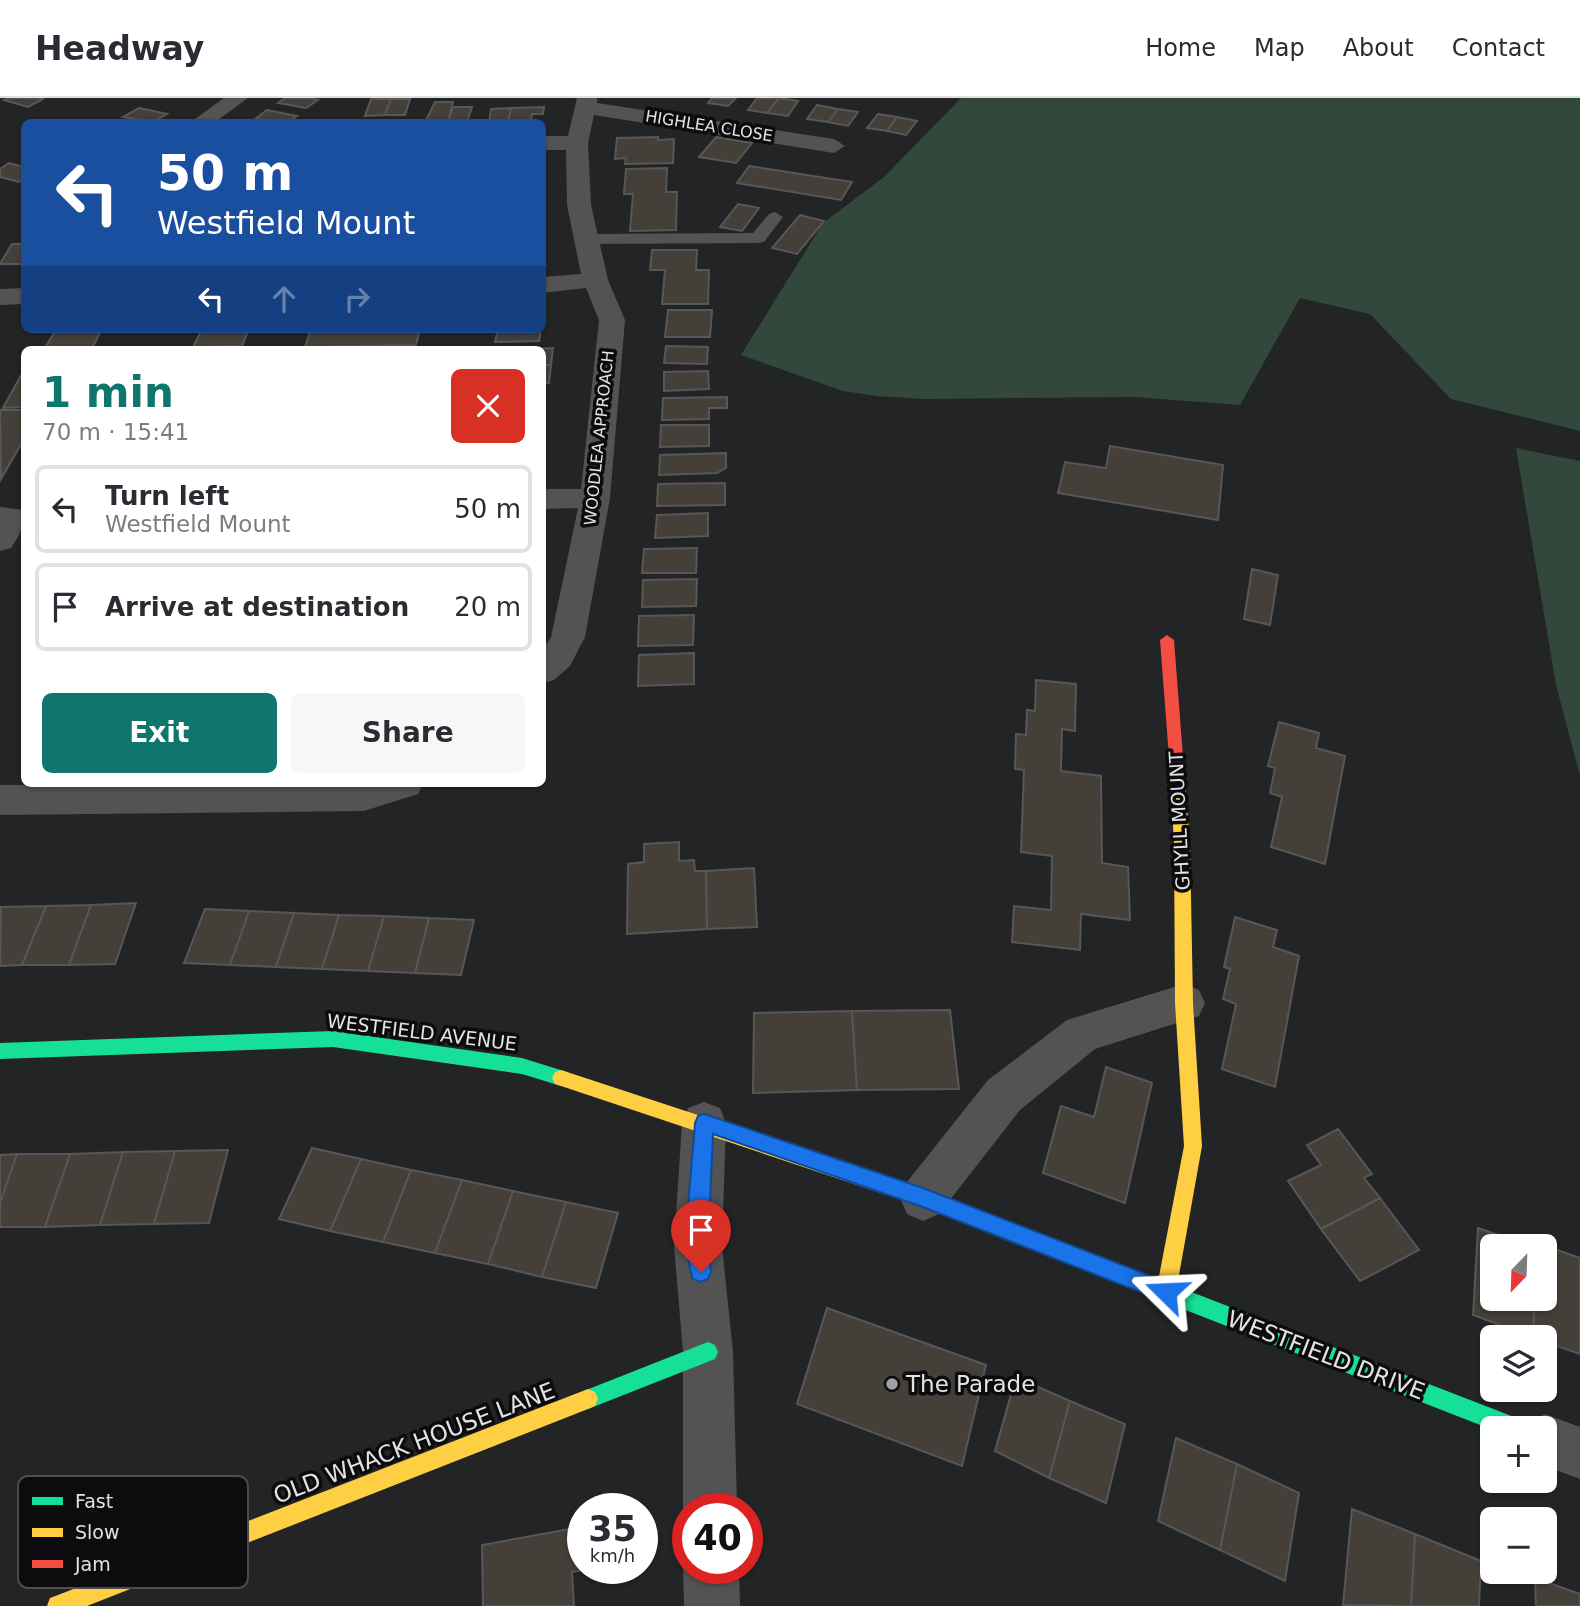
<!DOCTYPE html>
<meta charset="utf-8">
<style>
body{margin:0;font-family:"DejaVu Sans",sans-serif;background:#f7f7f7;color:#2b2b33;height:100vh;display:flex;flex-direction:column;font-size:26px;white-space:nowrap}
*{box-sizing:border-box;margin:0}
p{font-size:23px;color:#7c7c81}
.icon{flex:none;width:38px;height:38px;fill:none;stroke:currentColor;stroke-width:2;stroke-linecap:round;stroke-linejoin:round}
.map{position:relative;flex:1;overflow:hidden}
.side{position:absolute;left:21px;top:248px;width:525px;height:441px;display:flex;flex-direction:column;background:#fff;border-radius:10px;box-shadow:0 2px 5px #0004}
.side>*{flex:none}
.banner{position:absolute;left:21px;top:21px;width:525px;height:214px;border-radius:10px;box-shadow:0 2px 5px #0004;background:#1a4fa0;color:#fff;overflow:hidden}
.needle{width:46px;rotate:203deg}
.fabs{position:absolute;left:1480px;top:1136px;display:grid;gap:14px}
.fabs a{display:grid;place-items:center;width:77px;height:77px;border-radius:10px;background:#fff;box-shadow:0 2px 5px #0004;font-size:35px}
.speed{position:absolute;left:567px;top:1395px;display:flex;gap:14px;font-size:35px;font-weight:700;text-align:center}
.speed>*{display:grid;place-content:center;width:91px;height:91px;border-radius:50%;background:#fff;box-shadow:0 2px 5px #0004;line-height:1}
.speed small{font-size:18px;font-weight:400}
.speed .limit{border:10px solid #d22;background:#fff;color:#111}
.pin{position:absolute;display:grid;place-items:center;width:60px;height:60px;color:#fff;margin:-72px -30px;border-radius:50% 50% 50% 0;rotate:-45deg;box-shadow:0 0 7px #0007}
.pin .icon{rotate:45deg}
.me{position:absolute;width:77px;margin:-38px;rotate:291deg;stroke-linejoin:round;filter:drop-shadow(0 0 5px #0008)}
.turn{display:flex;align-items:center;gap:24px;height:147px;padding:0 21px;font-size:32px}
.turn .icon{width:91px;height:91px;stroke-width:2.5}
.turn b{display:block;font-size:49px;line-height:60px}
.lanes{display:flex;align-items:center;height:66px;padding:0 21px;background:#0003;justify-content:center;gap:35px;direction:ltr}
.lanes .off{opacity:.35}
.round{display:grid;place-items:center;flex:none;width:74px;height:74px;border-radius:10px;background:#f7f7f7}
.summary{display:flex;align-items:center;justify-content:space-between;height:119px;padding:0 21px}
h1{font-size:42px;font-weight:700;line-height:52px;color:#0f766e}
.button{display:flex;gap:14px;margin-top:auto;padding:14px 21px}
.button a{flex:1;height:80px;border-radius:10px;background:#0f766e;color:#fff;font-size:28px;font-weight:700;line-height:80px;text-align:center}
.button a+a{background:#f7f7f7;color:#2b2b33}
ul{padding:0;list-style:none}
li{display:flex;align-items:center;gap:21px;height:88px;margin:0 14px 10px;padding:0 7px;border:4px solid #e1e1e2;border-radius:10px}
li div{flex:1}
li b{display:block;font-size:26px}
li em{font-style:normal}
header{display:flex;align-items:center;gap:42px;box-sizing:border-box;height:98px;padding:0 35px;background:#fff;border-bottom:2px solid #e1e1e2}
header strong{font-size:33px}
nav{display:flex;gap:38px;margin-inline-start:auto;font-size:24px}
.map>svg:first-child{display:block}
.green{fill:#33483c}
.building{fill:#453f3a;stroke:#575758;stroke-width:2}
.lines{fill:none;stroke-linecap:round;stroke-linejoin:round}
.lane{fill:#535354;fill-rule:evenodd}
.street{fill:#535354;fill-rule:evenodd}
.fast{fill:#16e098;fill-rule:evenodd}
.slow{fill:#ffcf43;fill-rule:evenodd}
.jam{fill:#f24e42;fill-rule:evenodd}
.route{fill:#1a73e8;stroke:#114b97;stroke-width:2}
.poi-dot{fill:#a0a0a3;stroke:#0c0c0e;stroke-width:2.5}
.labels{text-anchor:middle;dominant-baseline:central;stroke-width:7;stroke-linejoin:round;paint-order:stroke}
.far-street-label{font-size:16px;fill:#e3e3e6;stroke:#0c0c0e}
.street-label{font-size:19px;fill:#e3e3e6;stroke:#0c0c0e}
.near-street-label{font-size:23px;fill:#e3e3e6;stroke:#0c0c0e}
.near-poi-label{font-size:23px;fill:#e3e3e6;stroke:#0c0c0e;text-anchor:start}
.key{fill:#0c0c0e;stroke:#4c4c4f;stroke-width:2}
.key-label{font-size:19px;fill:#e3e3e6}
</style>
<header>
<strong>Headway</strong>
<nav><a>Home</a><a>Map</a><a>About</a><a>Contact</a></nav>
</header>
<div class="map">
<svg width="1580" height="1508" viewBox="0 0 1580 1508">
<rect width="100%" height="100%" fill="#232426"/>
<path class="green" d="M961 0H1580V333L1451 301 1370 216 1300 200 1240 307 1134 299 923 301 877 298 843 293 741 257 823 125 884 79Z
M1516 350 1580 363V678L1556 587Z"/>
<path class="building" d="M8 0H41L43 1 28 9 4 2Z
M285 0H310L318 2 306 10 278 5Z
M712 0H736L728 8 708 5Z
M757 0H779L767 15 748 12Z
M779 0 798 3 788 18 767 15Z
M371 1H391L385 17 365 18Z
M391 1H410L405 17H385Z
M435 4H453L448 24H425Z
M817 7 838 11 828 24 807 21Z
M453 9H472L467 24H448Z
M544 9 543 16H532L531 24H508L511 10Z
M139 10 167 16 153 24 123 19Z
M511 10 508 24H489L491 11Z
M838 11 858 14 848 28 828 24Z
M267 12 297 18 288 24 255 21Z
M878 16 897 19 887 33 867 30Z
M897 19 917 23 906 37 887 33Z
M658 39V42L674 41 673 65 625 66 626 60 615 61 617 40Z
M716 39 752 45 736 65 699 59Z
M9 65 24 69V80L19 84 0 79V71Z
M749 68 852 84 841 102 737 85Z
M667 70 666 94H677L676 132 630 133 633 96H624L626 71Z
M738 106 759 110 742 133 720 129Z
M800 117 824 123 797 156 772 150Z
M12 146H24V162L21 166H0Z
M652 152H697L696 172H709L708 206H662L665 172H650Z
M668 212H712L710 239H665Z
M56 231H102L91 252H44Z
M202 231H249L242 248 193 249Z
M311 231H420L416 247 305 249Z
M498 231H541L539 243 495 244Z
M666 248 708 249 707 266 664 265Z
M553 250 551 267H542V252H502Z
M542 267H551L549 285H542Z
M24 272V309L3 310Z
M708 273 709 291 664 293V274Z
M727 299V310H709V321L662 322 663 300Z
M0 312H24V341L1 381Z
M661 327H709V348L660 349Z
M1110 348 1223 367 1218 422 1058 395 1065 364 1106 370Z
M726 355V370L717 375 659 377 660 357Z
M725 385V407L657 408 658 386Z
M708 415V438L655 440 657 417Z
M697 450 696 475H642L644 451Z
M1252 471 1278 477 1270 527 1244 521Z
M697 481 696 508 642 509 643 482Z
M694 517 693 547 638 548 639 518Z
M694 555V586L638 588 639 557Z
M1036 582 1076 586 1075 633 1062 631 1061 673 1101 678 1102 765 1128 769 1130 822 1081 816 1080 852 1012 844 1014 808 1051 812 1052 758 1021 754 1024 672 1015 671 1016 636 1026 637 1027 612 1035 613Z
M1279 624 1319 635 1316 650 1345 658 1325 766 1271 749 1282 699 1270 695 1275 670 1268 668Z
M679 744V763L694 762 695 773H706L707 831 627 836 628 766 644 764V746Z
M754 770 757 829 707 831 706 773Z
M136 805 115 866 69 867 91 807Z
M91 807 69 867H22L46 808Z
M46 808 22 867 0 868 1 809Z
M205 811 249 813 230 867 184 865Z
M249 813 294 815 276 869 230 867Z
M294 815 339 817 322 871 276 869Z
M339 817 384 818 368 873 322 871Z
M384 818 429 820 415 875 368 873Z
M1235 819 1277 832 1273 849 1299 858 1275 989 1222 971 1236 906 1223 901 1230 871 1224 869Z
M429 820 474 822 461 877 415 875Z
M950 912 959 991 857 992 852 913Z
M852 913 857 992 753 995 754 915Z
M1106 969 1152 985 1125 1105 1043 1075 1061 1008 1094 1019Z
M1338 1031 1372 1076 1364 1080 1380 1100 1321 1131 1288 1083 1321 1067 1307 1047Z
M312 1050 361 1061 330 1133 279 1121Z
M228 1052 209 1125 154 1126 175 1053Z
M175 1053 154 1126 100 1127 123 1054Z
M123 1054 100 1127 45 1129 70 1056Z
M17 1056 0 1105V1057Z
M17 1056H70L45 1129H0V1105Z
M361 1061 411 1072 383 1144 330 1133Z
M411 1072 462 1082 435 1155 383 1144Z
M462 1082 513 1093 488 1166 435 1155Z
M513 1093 566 1104 542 1179 488 1166Z
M1380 1100 1419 1152 1360 1183 1321 1131Z
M566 1104 618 1115 596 1190 542 1179Z
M1478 1130 1524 1146 1493 1148V1200H1535L1533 1239 1473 1217Z
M1549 1149 1580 1160V1256L1545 1244V1239H1533L1535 1200H1545Z
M827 1210 986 1267 962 1368 797 1306Z
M1016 1279 1070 1303 1049 1380 995 1353Z
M1070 1303 1125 1326 1106 1405 1049 1380Z
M1176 1340 1237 1366 1220 1452 1158 1423Z
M1237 1366 1299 1395 1285 1483 1220 1452Z
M1352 1411 1415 1436 1411 1508 1343 1507Z
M581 1429 584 1472 572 1474 574 1508H483L482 1447Z
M1415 1436 1481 1463 1479 1508H1411Z
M1535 1480 1580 1496V1508H1536Z"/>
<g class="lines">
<path class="lane" d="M775 114 783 119 764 144 758 145 586 146 578 141 586 136 753 135 769 116Z"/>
<path class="street" d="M224 0H248L215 24H191Z
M577 0H597V5L834 41 845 48 834 55 594 17 588 45 591 107 608 182 625 222 610 400 585 539 570 568 554 582 542 585V553L551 539 578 410 542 411V391H581L599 222 586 190 542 195V179L581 176 567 107 566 52H542V38H568Z
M24 190V206L0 207V191Z
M0 409 24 412C24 428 20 437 11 450L0 453Z
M423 686 418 696 364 713 0 717V687Z
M1184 886 1199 892 1205 905 1199 918 1095 951 1020 1012 939 1116 923 1123 907 1116 900 1100 907 1084 988 982 1067 922Z
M704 1004 720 1010 726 1025 722 1148 733 1254 737 1410H688V1421L683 1410V1254L674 1148 682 1025 688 1010Z
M1545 1316 1580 1329V1381L1545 1368V1330H1524L1527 1324Z
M688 1460V1470H739L740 1508H684L683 1470Z"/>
<path class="fast" d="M333 933 522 960 567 974 570 980 567 986 561 988 522 976 333 949 0 961V945Z
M1042 1136 1514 1319 1522 1322 1525 1330H1493V1332L1042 1156 1035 1153 1032 1146 1035 1139Z
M708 1244 715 1247 718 1254 715 1261 588 1311 581 1308 578 1301 581 1294Z"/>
<path class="slow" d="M1176 653 1183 659 1190 745 1193 905 1202 1048 1176 1194 1173 1201 1166 1204 1159 1201 1156 1194 1184 1048 1175 905 1174 745 1169 659Z
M561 972 923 1091 1049 1139 1052 1146 1049 1153 1042 1156 923 1109 561 988 555 986 552 980 555 974Z
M588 1291 595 1294 598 1301 595 1308 588 1311 87 1508H47L50 1500 58 1497Z"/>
<path class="jam" d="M1167 537 1174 542 1183 659 1176 665 1169 659 1160 542Z"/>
</g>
<path class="route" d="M704 1016 923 1090 1166 1184 1173 1187 1176 1194 1173 1202 1166 1204 923 1109 713 1036 708 1148 711 1174 708 1181 701 1184 693 1181C680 1148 693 1063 695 1025L698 1018Z"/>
<circle class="poi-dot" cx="892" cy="1286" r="7"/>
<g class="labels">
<g class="far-street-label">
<text transform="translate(709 28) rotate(9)">HIGHLEA CLOSE</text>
<text transform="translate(599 340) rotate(-84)">WOODLEA APPROACH</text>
</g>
<g class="street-label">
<text transform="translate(1179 723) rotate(-93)">GHYLL MOUNT</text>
<text transform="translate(422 934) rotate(7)">WESTFIELD AVENUE</text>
</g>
<g class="near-street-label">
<text transform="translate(1326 1257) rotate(21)">WESTFIELD DRIVE</text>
<text transform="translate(414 1345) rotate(-21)">OLD WHACK HOUSE LANE</text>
</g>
<g class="near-poi-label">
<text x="906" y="1286">The Parade</text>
</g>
</g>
<rect x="18" y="1378" width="230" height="112" rx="10" class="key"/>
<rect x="32" y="1399" width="31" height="8" fill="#16e098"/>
<rect x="32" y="1430" width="31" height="9" fill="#ffcf43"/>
<rect x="32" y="1462" width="31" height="8" fill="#f24e42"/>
<g class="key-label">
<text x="75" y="1410">Fast</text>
<text x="75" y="1441">Slow</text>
<text x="75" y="1473">Jam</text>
</g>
</svg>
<div class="fabs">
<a><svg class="needle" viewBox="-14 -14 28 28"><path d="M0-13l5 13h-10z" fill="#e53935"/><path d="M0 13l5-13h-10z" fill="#7c7c81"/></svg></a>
<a><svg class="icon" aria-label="layers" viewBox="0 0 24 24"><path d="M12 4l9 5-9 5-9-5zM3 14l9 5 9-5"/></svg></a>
<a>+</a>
<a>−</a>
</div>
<div class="speed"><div>35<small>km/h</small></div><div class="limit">40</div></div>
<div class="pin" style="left:701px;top:1174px;background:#d93025"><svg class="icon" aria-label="arrive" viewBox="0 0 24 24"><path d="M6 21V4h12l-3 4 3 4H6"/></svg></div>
<svg class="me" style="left:1166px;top:1194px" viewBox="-20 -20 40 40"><path d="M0-17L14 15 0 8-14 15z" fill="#1a73e8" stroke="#fff" stroke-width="4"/></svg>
<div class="banner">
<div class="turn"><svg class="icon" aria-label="left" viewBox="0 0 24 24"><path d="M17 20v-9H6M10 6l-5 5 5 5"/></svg><div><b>50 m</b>Westfield Mount</div></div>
<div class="lanes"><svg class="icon" aria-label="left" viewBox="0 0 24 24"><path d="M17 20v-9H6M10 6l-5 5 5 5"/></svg><svg class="icon off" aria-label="ahead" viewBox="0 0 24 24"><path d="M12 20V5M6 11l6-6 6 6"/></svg><svg class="icon off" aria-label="right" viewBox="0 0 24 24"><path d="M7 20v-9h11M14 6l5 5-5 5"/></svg></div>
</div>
<section class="side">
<div class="summary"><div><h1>1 min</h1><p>70 m · 15:41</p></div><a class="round" style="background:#d93025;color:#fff"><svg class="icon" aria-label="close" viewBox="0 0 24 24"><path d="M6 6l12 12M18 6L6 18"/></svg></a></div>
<ul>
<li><svg class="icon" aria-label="left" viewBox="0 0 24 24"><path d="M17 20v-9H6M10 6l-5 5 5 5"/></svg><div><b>Turn left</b><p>Westfield Mount</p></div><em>50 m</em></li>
<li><svg class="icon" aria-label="arrive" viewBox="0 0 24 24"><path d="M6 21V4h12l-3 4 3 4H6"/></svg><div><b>Arrive at destination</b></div><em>20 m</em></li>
</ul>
<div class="button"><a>Exit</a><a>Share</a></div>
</section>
</div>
